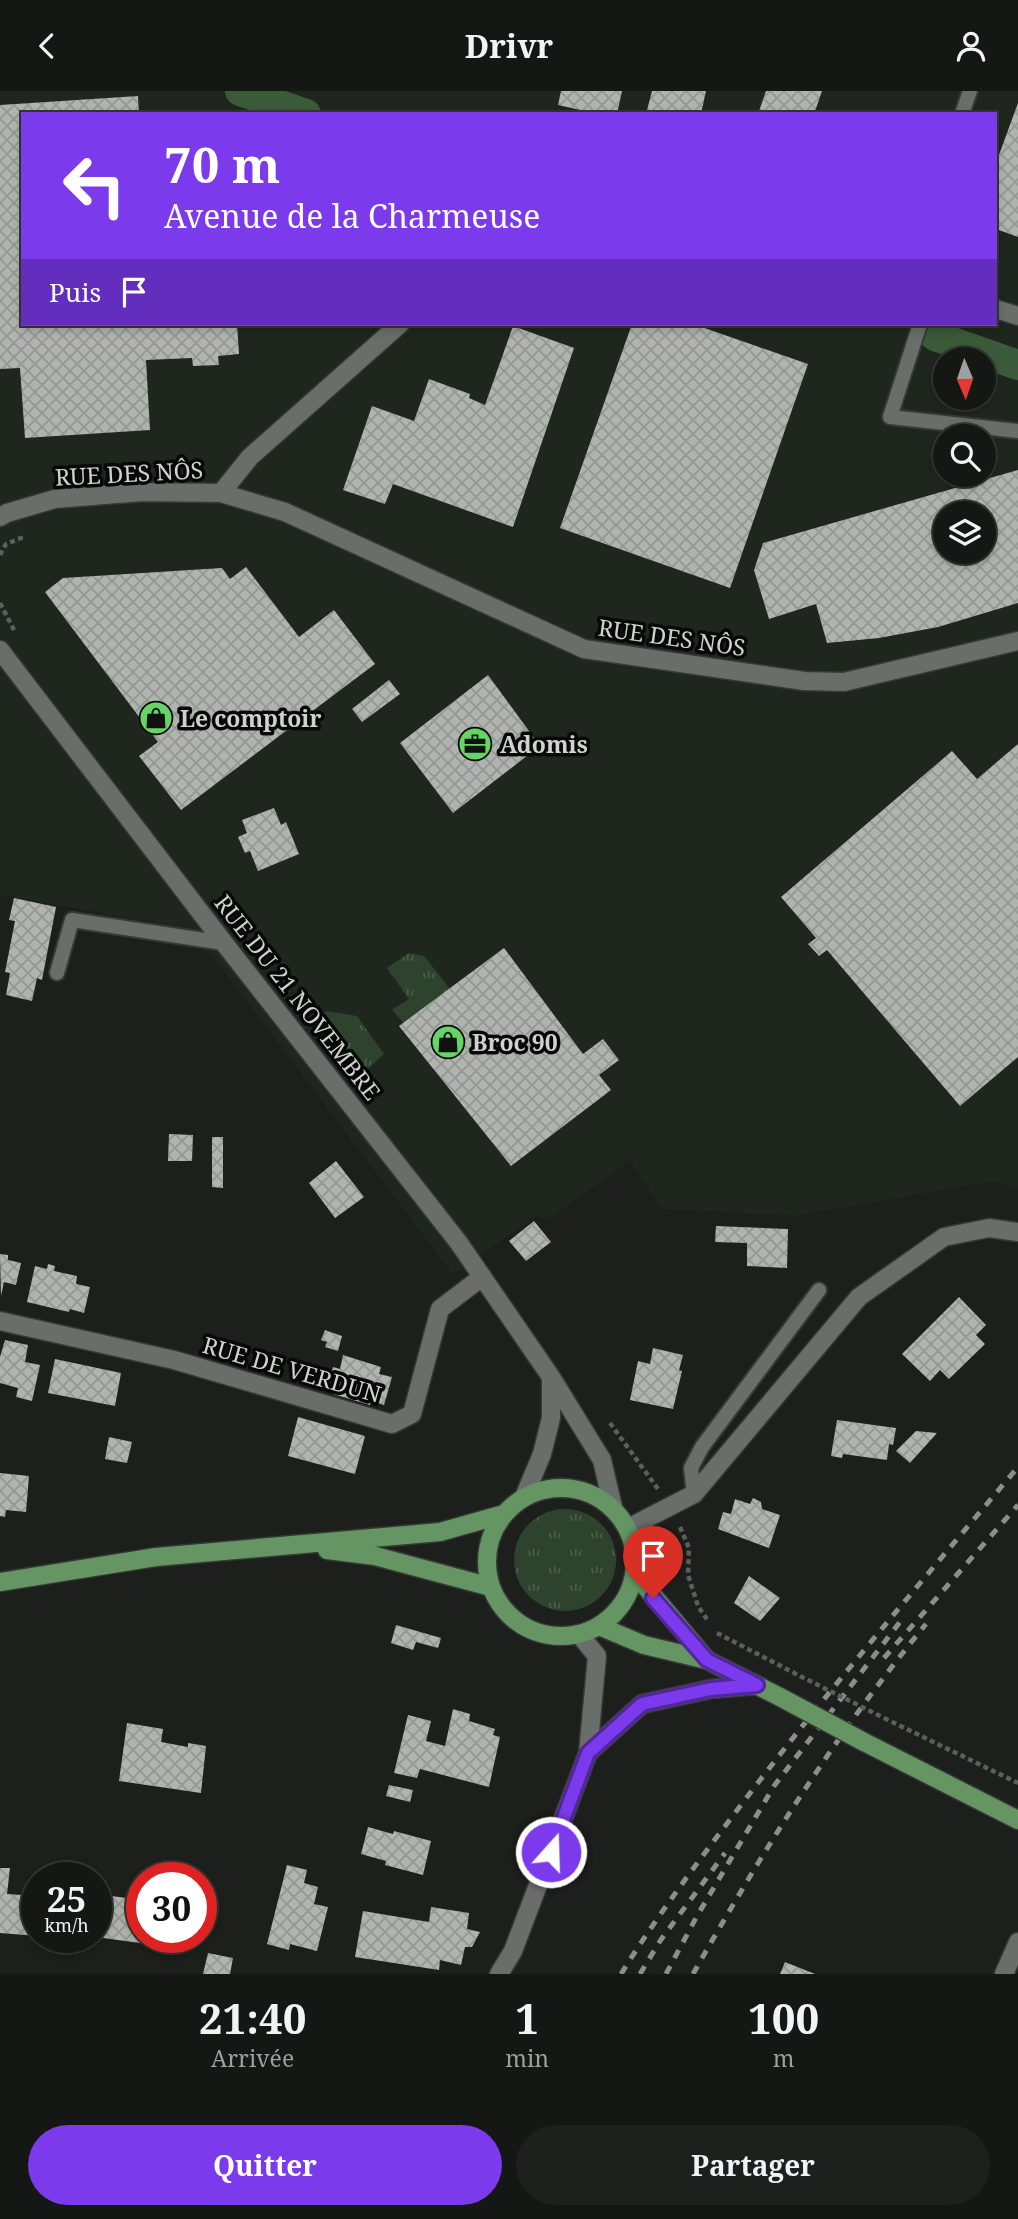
<!DOCTYPE html>
<html lang="fr">
<meta charset="utf-8">
<style>
body{margin:0;font-family:"Noto Serif",serif;background:#1e201e;color:#f1f3f6;height:100vh;display:flex;flex-direction:column;font-size:26px;white-space:nowrap}
*{box-sizing:border-box;margin:0}
p{font-size:23px;color:#9d9fa0}
.icon{flex:none;width:38px;height:38px;fill:none;stroke:currentColor;stroke-width:2;stroke-linecap:round;stroke-linejoin:round}
.map{position:relative;height:1883px;overflow:hidden}
.drawer{display:flex;flex-direction:column;background:#151715;flex:1}
.drawer>*{flex:none}
.top-card{position:absolute;left:21px;top:21px;width:976px;height:214px;border-radius:0px;box-shadow:0 4px 10px #0003,0 0 0 2px #343634;background:#7c3aed;color:#fff;overflow:hidden}
.needle{width:46px;rotate:178deg}
.controls{position:absolute;left:933px;top:256px;display:grid;gap:14px}
.controls a{display:grid;place-items:center;width:63px;height:63px;border-radius:50%;background:#151715;box-shadow:0 4px 10px #0003,0 0 0 2px #343634;font-size:35px}
.speed{position:absolute;left:21px;top:1771px;display:flex;gap:14px;font-size:35px;font-weight:700;text-align:center}
.speed>*{display:grid;place-content:center;width:91px;height:91px;border-radius:50%;background:#151715;box-shadow:0 4px 10px #0003,0 0 0 2px #343634;line-height:1}
.speed small{font-size:18px;font-weight:400}
.speed .limit{border:10px solid #d22;background:#fff;color:#111}
.pin{position:absolute;display:grid;place-items:center;width:60px;height:60px;color:#fff;margin:-72px -30px;border-radius:50% 50% 50% 0;rotate:-45deg;box-shadow:0 0 7px #0007}
.pin .icon{rotate:45deg}
.me{position:absolute;width:77px;margin:-38px;rotate:20deg;stroke-linejoin:round;filter:drop-shadow(0 0 5px #0008)}
.turn{display:flex;align-items:center;gap:24px;height:147px;padding:0 28px;font-size:32px}
.turn .icon{width:91px;height:91px;stroke-width:2.5}
.turn b{display:block;font-size:49px;line-height:60px}
.then{display:flex;align-items:center;height:66px;padding:0 28px;background:#0003;gap:14px;font-size:26px}
.eta{display:flex;justify-content:space-evenly;align-items:center;height:119px;text-align:center}
.eta b{font-size:42px;font-weight:700;line-height:49px}
.action{display:flex;gap:14px;margin-top:auto;padding:14px 28px}
.action a{flex:1;height:80px;border-radius:42px;background:#7c3aed;color:#fff;font-size:28px;font-weight:700;line-height:80px;text-align:center}
.action a+a{background:#1e201e;color:#f1f3f6}
header{display:flex;justify-content:space-between;align-items:center;height:91px;padding:0 28px;background:#151715;font-size:32px;font-weight:700}
.map>svg:first-child{display:block}
.built{fill:#1e261e;fill-rule:evenodd}
.grass{fill:url(#grass-tufts)}
.lines{fill:none;stroke-linecap:round;stroke-linejoin:round}
.canal{stroke:#3a5a39;stroke-width:30}
.building{fill:url(#building-cross-hatch);fill-rule:evenodd}
.lane-casing{stroke:#363936;stroke-width:18}
.street-casing{stroke:#363936;stroke-width:21}
.secondary-casing{stroke:#363936;stroke-width:21}
.primary-casing{stroke:#363936;stroke-width:21}
.path{stroke:#5c5f5c;stroke-width:4.5;stroke-dasharray:5 3.5;stroke-linecap:butt}
.lane{stroke:#6a6e6a;stroke-width:14}
.street{stroke:#6a6e6a;stroke-width:18}
.secondary{stroke:#6a6e6a;stroke-width:18}
.primary{stroke:#649563;stroke-width:18}
.rail{stroke:#8c8e8b;stroke-width:5;stroke-dasharray:9 9;stroke-linecap:butt}
.primary-bridge-casing{stroke:#363936;stroke-width:21;stroke-linecap:butt}
.path-bridge{stroke:#5c5f5c;stroke-width:4.5;stroke-dasharray:5 3.5;stroke-linecap:butt}
.primary-bridge{stroke:#649563;stroke-width:18}
.route-casing{stroke:#51269a;stroke-width:18}
.route{stroke:#7c3aed;stroke-width:12}
.labels{text-anchor:middle;dominant-baseline:central;stroke-width:7;stroke-linejoin:round;paint-order:stroke}
.street-label{font-size:23px;fill:#d0d2cf;stroke:#070907}
.poi-label{font-size:23px;font-weight:bold;fill:#d0d2cf;stroke:#070907;text-anchor:start}
</style>
<header><svg class="icon" aria-label="back" viewBox="0 0 24 24"><path d="M15 5l-7 7 7 7"/></svg>Drivr<svg class="icon" aria-label="person" viewBox="0 0 24 24"><circle cx="12" cy="8" r="4"/><path d="M4 21q1-7 8-7t8 7"/></svg></header>
<div class="map">
<svg width="1018" height="1883" viewBox="0 0 1018 1883">
<defs>
<pattern id="grass-tufts" width="24" height="20" patternUnits="userSpaceOnUse" patternTransform="scale(1.75)"><rect width="24" height="20" fill="#2e432d"/><path d="M3 7l-1-3M5 7V3M7 7l1-3M15 17l-1-3M17 17v-4M19 17l1-3" fill="none" stroke="#4b5d4a"/></pattern>
<pattern id="building-cross-hatch" width="8" height="8" patternUnits="userSpaceOnUse" patternTransform="scale(1.75)"><rect width="8" height="8" fill="#b0b4af"/><path d="M0 0l8 8M0 8l8-8" fill="none" stroke="#949793"/></pattern>
</defs>
<rect width="100%" height="100%" fill="#1c1f1c"/>
<path class="built" d="M0 0H1018V1098L994 1090 796 1125 662 1118 630 1070 547 1129 536 1125 453 1184 192 838 0 804ZM23 23H996V233H23ZM945 268H984V306H945ZM945 345H984V383H945ZM945 422H984V460H945Z"/>
<path class="grass" d="M409 862 424 865 450 898 404 932 392 919 409 908 387 877Z
M326 920 357 925 384 963 363 982 318 930Z
M514 1469a51 51 0 1 1 102 0a51 51 0 1 1-102 0Z"/>
<g class="lines">
<path class="canal" d="M240 0 306 23
M935 245 1018 274"/>
</g>
<path class="building" d="M561 0H622L617 23H598L558 14Z
M652 0H706L701 23H646Z
M766 0H822L814 23H758Z
M138 5 139 23H23V233H237L239 263 218 265 219 274 193 275 192 267 146 269 150 339 25 347 20 277 0 278V14Z
M1018 12V146L996 138V72Z
M632 233H693L808 273 730 497 560 437Z
M513 235 574 257 513 436 393 393 385 413 343 399 372 315 414 330 429 288 470 303 469 307 485 314Z
M1018 379V512L938 536 879 547 827 552 816 513 769 528 754 479 763 452ZM945 422H984V460H945Z
M246 476 299 546 334 519 375 573 181 719 139 665 158 651 45 501 63 487 222 477 230 488Z
M488 584 540 655 453 722 400 652Z
M389 589 400 603 362 631 352 618Z
M1018 653V966L960 1015 827 859 819 865 808 853 816 847 781 806 952 660 977 688Z
M274 717 281 734 286 731 299 763 258 780 250 760 245 762 238 746 247 742 242 729Z
M14 807 56 816 42 889 37 887 32 910 6 904 10 882 5 881 15 830 9 829Z
M504 857 583 963 603 948 619 969 599 984 611 999 511 1075 399 935Z
M169 1043 193 1044 192 1070H168Z
M212 1046H223V1097L212 1096Z
M336 1070 364 1106 335 1127 309 1092Z
M534 1130 551 1151 526 1170 509 1150Z
M716 1135 788 1138 787 1177 747 1175V1152L715 1151Z
M0 1163 8 1164V1169L21 1172 16 1194 4 1191 1 1205Z
M48 1173 55 1175 54 1180 77 1185 76 1193 90 1196 84 1222 70 1218 69 1221 27 1211 35 1175 47 1178Z
M959 1206 986 1234 976 1244 985 1253 949 1288 940 1279 930 1290 902 1263Z
M325 1239 342 1245 338 1260 325 1256 327 1251 321 1249Z
M5 1249 28 1254 25 1271 40 1274 32 1310 16 1306 18 1297 0 1292V1266Z
M653 1257 683 1264 679 1279 682 1280 673 1318 630 1309 638 1270 650 1273Z
M343 1264 381 1276 379 1283 392 1286 384 1314 371 1310 370 1314 333 1303 335 1295 328 1294 333 1276 340 1278Z
M55 1268 121 1282 115 1315 48 1302Z
M298 1326 365 1345 355 1383 288 1365Z
M837 1329 896 1337 893 1354 889 1353 887 1369 843 1363 842 1367 831 1365Z
M916 1340 937 1342 910 1372 896 1360Z
M109 1346 132 1351 127 1372 105 1368Z
M0 1382 29 1385 26 1421 6 1419 5 1426 0 1425Z
M753 1407 761 1411 762 1418 780 1424 769 1457 718 1438 723 1421 731 1423 735 1408 750 1413Z
M749 1485 780 1507 760 1530 734 1512Z
M396 1534 441 1547 438 1557 416 1551 413 1559 391 1552Z
M453 1618 470 1623 469 1630 495 1638 493 1644 500 1646 489 1696 420 1678 417 1687 394 1682 408 1624 431 1630 426 1650 445 1655Z
M127 1632 163 1638 161 1651 188 1656V1652L206 1655 201 1702 119 1690Z
M389 1694 413 1699 410 1711 386 1705Z
M368 1736 393 1743 394 1740 431 1750 423 1784 385 1774 386 1770 361 1763Z
M287 1774 307 1779 304 1792 318 1796 314 1813 328 1816 317 1860 290 1853 289 1859 267 1853Z
M0 1777H10L7 1803 37 1805V1845L0 1842Z
M96 1803 142 1809V1846H177L176 1857 96 1846Z
M431 1816 469 1822 467 1838 480 1841 472 1856H465L461 1874 440 1869 439 1879 355 1866 363 1820 429 1831Z
M208 1862 233 1867 230 1883H203Z
M785 1871 815 1883H780Z"/>
<g class="lines">
<defs>
<path id="lane" d="M962 23 970 0
M920 233 890 326 1018 340
M57 882 72 829 224 852
M694 1403 691 1377 702 1356 819 1199"/>
<path id="street" d="M996 218 1018 225
M221 402 250 366 400 233
M0 426 7 422 55 408 142 401 221 402 285 421 584 558 804 590 844 591 1018 550
M0 1230 174 1269 392 1333 412 1323 440 1218 482 1186
M628 1437 694 1403 859 1206 944 1146 989 1137 1018 1141
M588 1662 642 1613 711 1598 757 1594
M499 1883 513 1860 588 1662 597 1565 579 1543
M1004 1883 1018 1851"/>
<path id="secondary" d="M0 559 224 852 459 1152 551 1286 602 1369 613 1416
M524 1406 542 1363 551 1327V1286"/>
<path id="primary" d="M487 1471a74 74 0 1 1 148 0a74 74 0 1 1-148 0Z
M327 1459 375 1465 491 1496
M635 1483 707 1569
M0 1491 156 1466 440 1441 504 1423
M599 1535 644 1554 707 1569 780 1606
M864 1651 1018 1729"/>
</defs>
<use href="#lane" class="lane-casing"/>
<use href="#street" class="street-casing"/>
<use href="#secondary" class="secondary-casing"/>
<use href="#primary" class="primary-casing"/>
<path class="path" d="M0 464 6 453 21 447 18 443
M0 512 14 539
M610 1332 658 1398
M680 1436 689 1457 688 1484 698 1515 708 1530
M717 1542 800 1585
M884 1627 1018 1692"/>
<use href="#lane" class="lane"/>
<use href="#street" class="street"/>
<use href="#secondary" class="secondary"/>
<use href="#primary" class="primary"/>
<path class="rail" d="M884 1567 1018 1414
M621 1883C657 1825 697 1772 738 1718 827 1600 923 1489 1018 1376
M640 1883 660 1850 725 1762
M666 1883 697 1825 774 1695 903 1527
M693 1883C762 1761 837 1641 926 1533"/>
<defs>
<path id="primary-bridge" d="M780 1606 864 1651"/>
</defs>
<use href="#primary-bridge" class="primary-bridge-casing"/>
<path class="path-bridge" d="M800 1585 884 1627"/>
<use href="#primary-bridge" class="primary-bridge"/>
</g>
<g class="lines">
<defs>
<path id="route" d="M551 1761 588 1662 642 1613 711 1598 757 1594 707 1569 653 1507"/>
</defs>
<use href="#route" class="route-casing"/>
<use href="#route" class="route"/>
</g>
<defs>
<symbol id="shop-disc" viewBox="-11 -11 22 22"><circle r="9.5" fill="#66d466" stroke="#070907"/><path d="M-5-2.5h2.3a2.7 3.5 0 0 1 5.4 0H5L5.5 6h-11ZM-1.5-2.5h3a1.5 2.3 0 0 0-3 0Z" fill="#111"/></symbol>
<symbol id="office-disc" viewBox="-11 -11 22 22"><circle r="9.5" fill="#66d466" stroke="#070907"/><path d="M-6-3h4V-5.5h4V-3h4V5H-6ZM-1-4.5V-3h2v-1.5ZM-6 0V1H6V0Z" fill="#111"/></symbol>
</defs>
<g fill-rule="evenodd">
<use href="#shop-disc" x="137" y="608" width="38" height="38"/>
<use href="#office-disc" x="456" y="634" width="38" height="38"/>
<use href="#shop-disc" x="429" y="932" width="38" height="38"/>
</g>
<g class="labels">
<g class="street-label">
<text transform="translate(129 382) rotate(-3)">RUE DES NÔS</text>
<text transform="translate(672 546) rotate(8)">RUE DES NÔS</text>
<text transform="translate(298 906) rotate(52)">RUE DU 21 NOVEMBRE</text>
<text transform="translate(292 1278) rotate(16)">RUE DE VERDUN</text>
</g>
<g class="poi-label">
<text x="180" y="627">Le comptoir</text>
<text x="500" y="653">Adomis</text>
<text x="472" y="951">Broc 90</text>
</g>
</g>
</svg>
<div class="controls">
<a><svg class="needle" viewBox="-14 -14 28 28"><path d="M0-13l5 13h-10z" fill="#e53935"/><path d="M0 13l5-13h-10z" fill="#9d9fa0"/></svg></a>
<a><svg class="icon" aria-label="search" viewBox="0 0 24 24"><circle cx="10" cy="10" r="6"/><path d="M15 15l6 6"/></svg></a>
<a><svg class="icon" aria-label="layers" viewBox="0 0 24 24"><path d="M12 4l9 5-9 5-9-5zM3 14l9 5 9-5"/></svg></a>
</div>
<div class="speed"><div>25<small>km/h</small></div><div class="limit">30</div></div>
<div class="pin" style="left:653px;top:1507px;background:#d93025"><svg class="icon" aria-label="arrive" viewBox="0 0 24 24"><path d="M6 21V4h12l-3 4 3 4H6"/></svg></div>
<svg class="me" style="left:551px;top:1761px" viewBox="-20 -20 40 40"><circle r="17" fill="#7c3aed" stroke="#fff" stroke-width="3"/><path d="M0-11L8 9 0 5-8 9z" fill="#fff"/></svg>
<div class="top-card">
<div class="turn"><svg class="icon" aria-label="left" viewBox="0 0 24 24"><path d="M17 20v-9H6M10 6l-5 5 5 5"/></svg><div><b>70 m</b>Avenue de la Charmeuse</div></div>
<div class="then">Puis<svg class="icon" aria-label="arrive" viewBox="0 0 24 24"><path d="M6 21V4h12l-3 4 3 4H6"/></svg></div>
</div>
</div>
<section class="drawer">
<div class="eta">
<div><b>21:40</b><p>Arrivée</p></div>
<div><b>1</b><p>min</p></div>
<div><b>100</b><p>m</p></div>
</div>
<div class="action"><a>Quitter</a><a>Partager</a></div>
</section>
